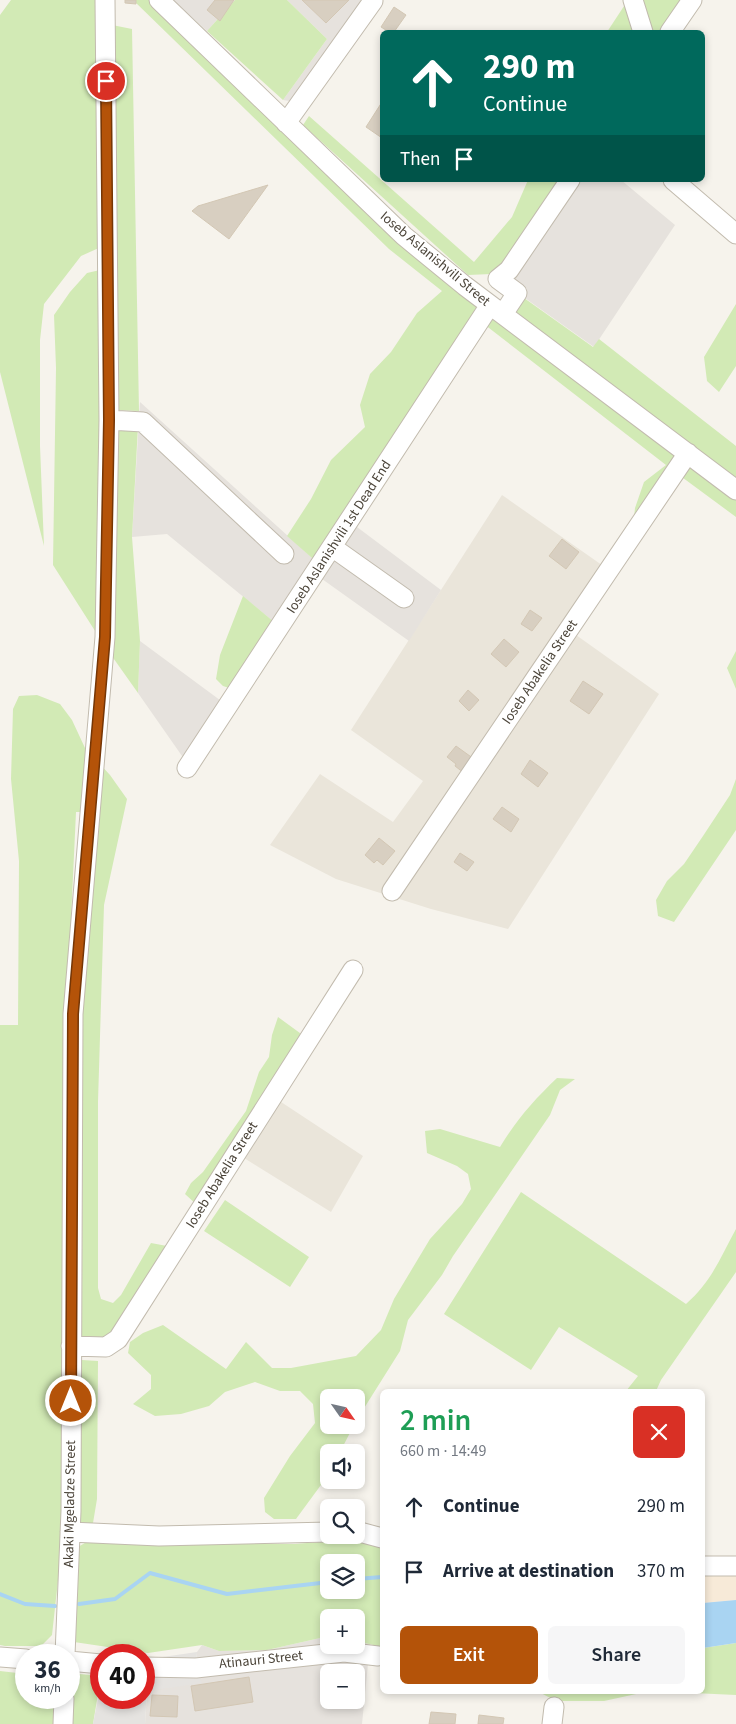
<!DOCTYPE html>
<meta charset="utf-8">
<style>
body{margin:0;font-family:"Source Sans 3",sans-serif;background:#f6f6f7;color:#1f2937;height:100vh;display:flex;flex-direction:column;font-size:19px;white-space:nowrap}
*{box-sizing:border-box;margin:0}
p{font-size:16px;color:#747a83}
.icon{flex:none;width:28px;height:28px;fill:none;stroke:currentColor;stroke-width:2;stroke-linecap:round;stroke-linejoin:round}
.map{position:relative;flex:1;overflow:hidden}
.sheet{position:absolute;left:380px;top:1389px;width:325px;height:305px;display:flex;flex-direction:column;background:#fff;border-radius:8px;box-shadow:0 2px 8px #0003}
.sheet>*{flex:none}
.hud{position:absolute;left:380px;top:30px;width:325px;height:152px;border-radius:8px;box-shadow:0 2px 8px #0003;background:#00695c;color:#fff;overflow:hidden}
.needle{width:32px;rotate:124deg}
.fabs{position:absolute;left:320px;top:1389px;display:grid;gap:10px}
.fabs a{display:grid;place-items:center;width:45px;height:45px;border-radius:8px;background:#fff;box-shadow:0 2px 8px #0003;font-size:25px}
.speed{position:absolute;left:15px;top:1644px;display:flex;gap:10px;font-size:25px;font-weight:700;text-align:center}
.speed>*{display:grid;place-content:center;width:65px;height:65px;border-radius:50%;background:#fff;box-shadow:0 2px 8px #0003;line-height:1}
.speed small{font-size:12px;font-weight:400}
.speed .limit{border:8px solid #d22;background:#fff;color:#111}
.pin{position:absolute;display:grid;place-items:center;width:42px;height:42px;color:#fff;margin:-21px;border:2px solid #fff;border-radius:50%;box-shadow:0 1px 5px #0007}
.me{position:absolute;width:55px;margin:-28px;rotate:0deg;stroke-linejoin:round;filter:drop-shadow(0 0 4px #0008)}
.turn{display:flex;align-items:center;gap:18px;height:105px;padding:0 20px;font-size:22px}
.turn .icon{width:65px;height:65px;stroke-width:2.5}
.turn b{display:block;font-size:35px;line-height:42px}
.then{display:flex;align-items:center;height:48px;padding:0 20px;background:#0003;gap:10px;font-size:19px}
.round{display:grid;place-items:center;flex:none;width:52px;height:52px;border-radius:8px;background:#f6f6f7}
.headline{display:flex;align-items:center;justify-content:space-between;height:85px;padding:0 20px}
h1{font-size:30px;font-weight:600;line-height:38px;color:#1e9e55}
.cta{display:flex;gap:10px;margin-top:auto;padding:10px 20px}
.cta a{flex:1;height:58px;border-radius:8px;background:#b45309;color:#fff;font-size:20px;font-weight:600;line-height:58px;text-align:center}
.cta a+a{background:#f6f6f7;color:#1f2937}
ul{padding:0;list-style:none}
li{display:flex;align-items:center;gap:15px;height:65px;padding:0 20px}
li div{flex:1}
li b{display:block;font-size:19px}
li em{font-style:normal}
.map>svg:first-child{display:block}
.residential{fill:#eae5da}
.commercial{fill:#f7ead8}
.industrial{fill:#e6e2dd;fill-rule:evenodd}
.green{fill:#d2eab5;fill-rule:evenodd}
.parking{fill:#e5e3e0}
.water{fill:#a9d4f2}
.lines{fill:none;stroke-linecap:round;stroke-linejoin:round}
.stream{stroke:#a9d4f2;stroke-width:4}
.building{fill:#d8cfc1;stroke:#d3c7b4}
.minor-casing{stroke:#c2bbae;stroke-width:21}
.minor{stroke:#fff;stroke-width:19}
.route-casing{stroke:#753606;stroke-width:12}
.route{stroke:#b45309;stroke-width:9}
.labels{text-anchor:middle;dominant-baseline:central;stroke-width:4;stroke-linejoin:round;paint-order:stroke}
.street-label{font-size:14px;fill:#4b4439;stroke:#fff}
</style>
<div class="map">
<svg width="736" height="1724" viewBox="0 0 736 1724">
<rect width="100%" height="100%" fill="#f6f3ec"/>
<path class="residential" d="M502 495 609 570 569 630 659 694 508 929 431 909 336 879 270 845 320 774 393 822 423 781 351 730Z
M278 1100 363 1156 331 1212 244 1158Z"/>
<path class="commercial" d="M736 1558V1600L703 1603V1559Z"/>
<path class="industrial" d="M173 0H235L207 31Z
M287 0H368L296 102 283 100 327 39Z
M570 180H621L675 225 594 347 498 279Z
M140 402 320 565 349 521 441 590 409 641 315 574 280 627 167 534 132 537Z
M140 641 228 706 189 766 138 693Z
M329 1636V1645H356V1641L370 1644 362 1724H145L147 1691 196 1668 197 1652 202 1645 219 1651 267 1650ZM329 1672H356V1700H329Z"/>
<path class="green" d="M11 0H99L101 247 81 256 44 304 40 340V446L44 546 0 372V15Z
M133 0H155L503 314 517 293 593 347 599 339 736 446V517L675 472 632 536 635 508 644 482 666 465 480 321 320 565 287 536 311 499 331 460 365 427 360 405 370 374 391 352 417 313 442 291 389 249Z
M235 0H287L327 39 283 100 207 31Z
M628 0H692L670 32H607Z
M112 25 132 29 139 411 114 410Z
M309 116 474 262 512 217 528 180H570L509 270 491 274 468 275 303 125Z
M100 270 107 538H117L116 425 138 426 132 537 140 641 138 693 104 645 53 565 56 368 54 315 70 292 87 273Z
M736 304V366L719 392 707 381 704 357Z
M243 596 280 627 238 691 223 686 216 679 220 655Z
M736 651V689L727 668Z
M37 695 60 704 72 720 85 748 110 775 127 799 104 905 98 1102V1288L101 1299 113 1303 121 1295 151 1243 167 1246 112 1336 100 1338 82 1336 83 991 99 812H76L63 1091V1535L52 1635 41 1646H5L0 1645V1025H18L19 861 11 779 13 709 19 696Z
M736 779V830L674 922 658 916 656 900 667 881 684 864 703 836 730 795Z
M278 1017 304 1036 197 1205 185 1194 191 1183 203 1172 246 1111 259 1072 269 1057 272 1035Z
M557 1078 575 1079 560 1090 550 1115 453 1256 442 1275 408 1320 400 1351 356 1421V1398H329V1425H354L340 1452H329V1474L296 1519H274L265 1512 264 1498 290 1456 315 1423 313 1404 300 1391H280L255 1382 225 1392 209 1406 181 1414 155 1416 133 1404 151 1389V1375L128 1353 130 1342 143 1333 163 1325 226 1369 246 1342 272 1368H291L356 1356 381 1330 394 1299 430 1239 462 1204 471 1189 468 1174 457 1166 427 1153 425 1131 440 1129 500 1147C517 1119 534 1100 557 1078Z
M521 1192 686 1304C712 1281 720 1258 736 1229V1272L661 1380 656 1391H626L638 1376 559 1327 531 1370 444 1314Z
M225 1200 309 1257 290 1287 204 1231Z
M82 1360 98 1361 97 1499 93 1523 80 1526Z
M355 1539 382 1546V1647L356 1641V1618H329V1636L267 1650 219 1651 202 1645 148 1653 74 1642 78 1547 90 1540 163 1544H295ZM329 1562H356V1590H329Z
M736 1643V1695L650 1691 604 1701H556L537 1691H702L703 1648Z
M0 1671 26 1674V1698H69V1673L101 1676 93 1724H0Z"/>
<path class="parking" d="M197 1652 196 1668 202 1683 147 1691 145 1724H93L101 1683V1669V1698H144V1658L149 1659Z"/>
<path class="water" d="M736 1600V1643L703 1648V1603Z"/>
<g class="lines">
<path class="stream" d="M356 1579 382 1577
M0 1594 25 1604 55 1606
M79 1604 115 1599 150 1573 227 1594 329 1582"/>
</g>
<path class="building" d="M125 0H136V4L125 3Z
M215 0H234L220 21 207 10Z
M302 0H349L326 23Z
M394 7 406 15 394 32H389L381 27Z
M382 102V138L366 127Z
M268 185 229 239 192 211 198 206Z
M562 539 579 552 566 569 549 556Z
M530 610 542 618 532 631 521 624Z
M504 639 519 652 506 667 491 654Z
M583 681 603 694 589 714 570 701Z
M468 690 479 700 469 711 459 701Z
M456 746 474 759 464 773 455 766 456 764 447 757Z
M530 760 548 773 538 787 521 774Z
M502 807 519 819 511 832 493 819Z
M379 838 395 851 383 865 377 860 374 863 365 855Z
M460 853 474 862 467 871 454 862Z
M249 1677 253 1702 195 1711 191 1686Z
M152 1695 178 1696 177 1717 150 1716Z
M431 1712 456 1714 455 1724H429Z
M479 1715 504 1718 503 1724H478Z"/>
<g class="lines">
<defs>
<path id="minor" d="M159 0 404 236 465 286 736 490
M633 0 643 32
M670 32 692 0
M286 123 373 1
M673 180 736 234
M503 314 517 293 498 279 509 270 570 180
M109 420 143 422 284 554
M332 547 404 598
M187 768 490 305
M392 891 688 453
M71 1346 106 1347 118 1339 353 970
M356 1531 382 1538
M70 1532 159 1536 329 1532
M702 1566H736
M65 1655 71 1511 73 1014 105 637 109 420 105 0
M0 1657 26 1659
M69 1661 101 1664
M144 1667 196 1668 344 1652 378 1656
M63 1724 64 1698
M552 1724 554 1707"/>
</defs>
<use href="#minor" class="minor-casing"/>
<use href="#minor" class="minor"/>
</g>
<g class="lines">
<defs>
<path id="route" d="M71 1401 73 1014 105 637 109 420 106 81"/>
</defs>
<use href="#route" class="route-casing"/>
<use href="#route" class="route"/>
</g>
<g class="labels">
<g class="street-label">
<text transform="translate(435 259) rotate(40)">Ioseb Aslanishvili Street</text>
<text transform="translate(339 537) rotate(-57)">Ioseb Aslanishvili 1st Dead End</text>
<text transform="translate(540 672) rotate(-56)">Ioseb Abakelia Street</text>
<text transform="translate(222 1175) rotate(-58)">Ioseb Abakelia Street</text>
<text transform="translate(70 1504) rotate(-89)">Akaki Mgeladze Street</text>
<text transform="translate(261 1660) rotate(-6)">Atinauri Street</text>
</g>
</g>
</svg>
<div class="fabs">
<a><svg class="needle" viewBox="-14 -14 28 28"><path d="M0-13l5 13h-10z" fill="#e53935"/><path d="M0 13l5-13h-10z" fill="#747a83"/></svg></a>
<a><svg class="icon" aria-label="sound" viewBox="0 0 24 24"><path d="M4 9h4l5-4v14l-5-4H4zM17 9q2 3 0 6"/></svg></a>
<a><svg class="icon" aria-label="search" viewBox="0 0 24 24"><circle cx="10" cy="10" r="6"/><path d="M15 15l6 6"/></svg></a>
<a><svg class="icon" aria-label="layers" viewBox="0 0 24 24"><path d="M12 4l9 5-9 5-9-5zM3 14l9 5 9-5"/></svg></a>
<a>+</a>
<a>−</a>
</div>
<div class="speed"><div>36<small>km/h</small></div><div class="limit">40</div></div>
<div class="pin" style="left:106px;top:81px;background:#d93025"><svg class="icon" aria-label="arrive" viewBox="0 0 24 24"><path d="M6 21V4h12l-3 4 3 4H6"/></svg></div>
<svg class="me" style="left:71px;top:1401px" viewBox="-20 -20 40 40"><circle r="17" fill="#b45309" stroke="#fff" stroke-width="3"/><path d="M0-11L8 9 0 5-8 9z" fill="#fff"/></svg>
<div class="hud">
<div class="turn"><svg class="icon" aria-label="ahead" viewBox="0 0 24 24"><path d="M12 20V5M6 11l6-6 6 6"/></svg><div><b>290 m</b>Continue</div></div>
<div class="then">Then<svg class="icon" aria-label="arrive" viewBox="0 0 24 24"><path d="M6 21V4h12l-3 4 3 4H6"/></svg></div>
</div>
<section class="sheet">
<div class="headline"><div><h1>2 min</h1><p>660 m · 14:49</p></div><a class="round" style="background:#d93025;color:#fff"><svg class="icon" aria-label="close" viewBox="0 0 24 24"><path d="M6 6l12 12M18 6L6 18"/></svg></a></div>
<ul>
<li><svg class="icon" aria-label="ahead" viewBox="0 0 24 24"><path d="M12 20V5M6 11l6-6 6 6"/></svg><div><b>Continue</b></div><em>290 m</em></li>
<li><svg class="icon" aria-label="arrive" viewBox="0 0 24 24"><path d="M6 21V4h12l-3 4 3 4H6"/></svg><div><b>Arrive at destination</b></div><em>370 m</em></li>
</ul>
<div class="cta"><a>Exit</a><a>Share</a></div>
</section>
</div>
